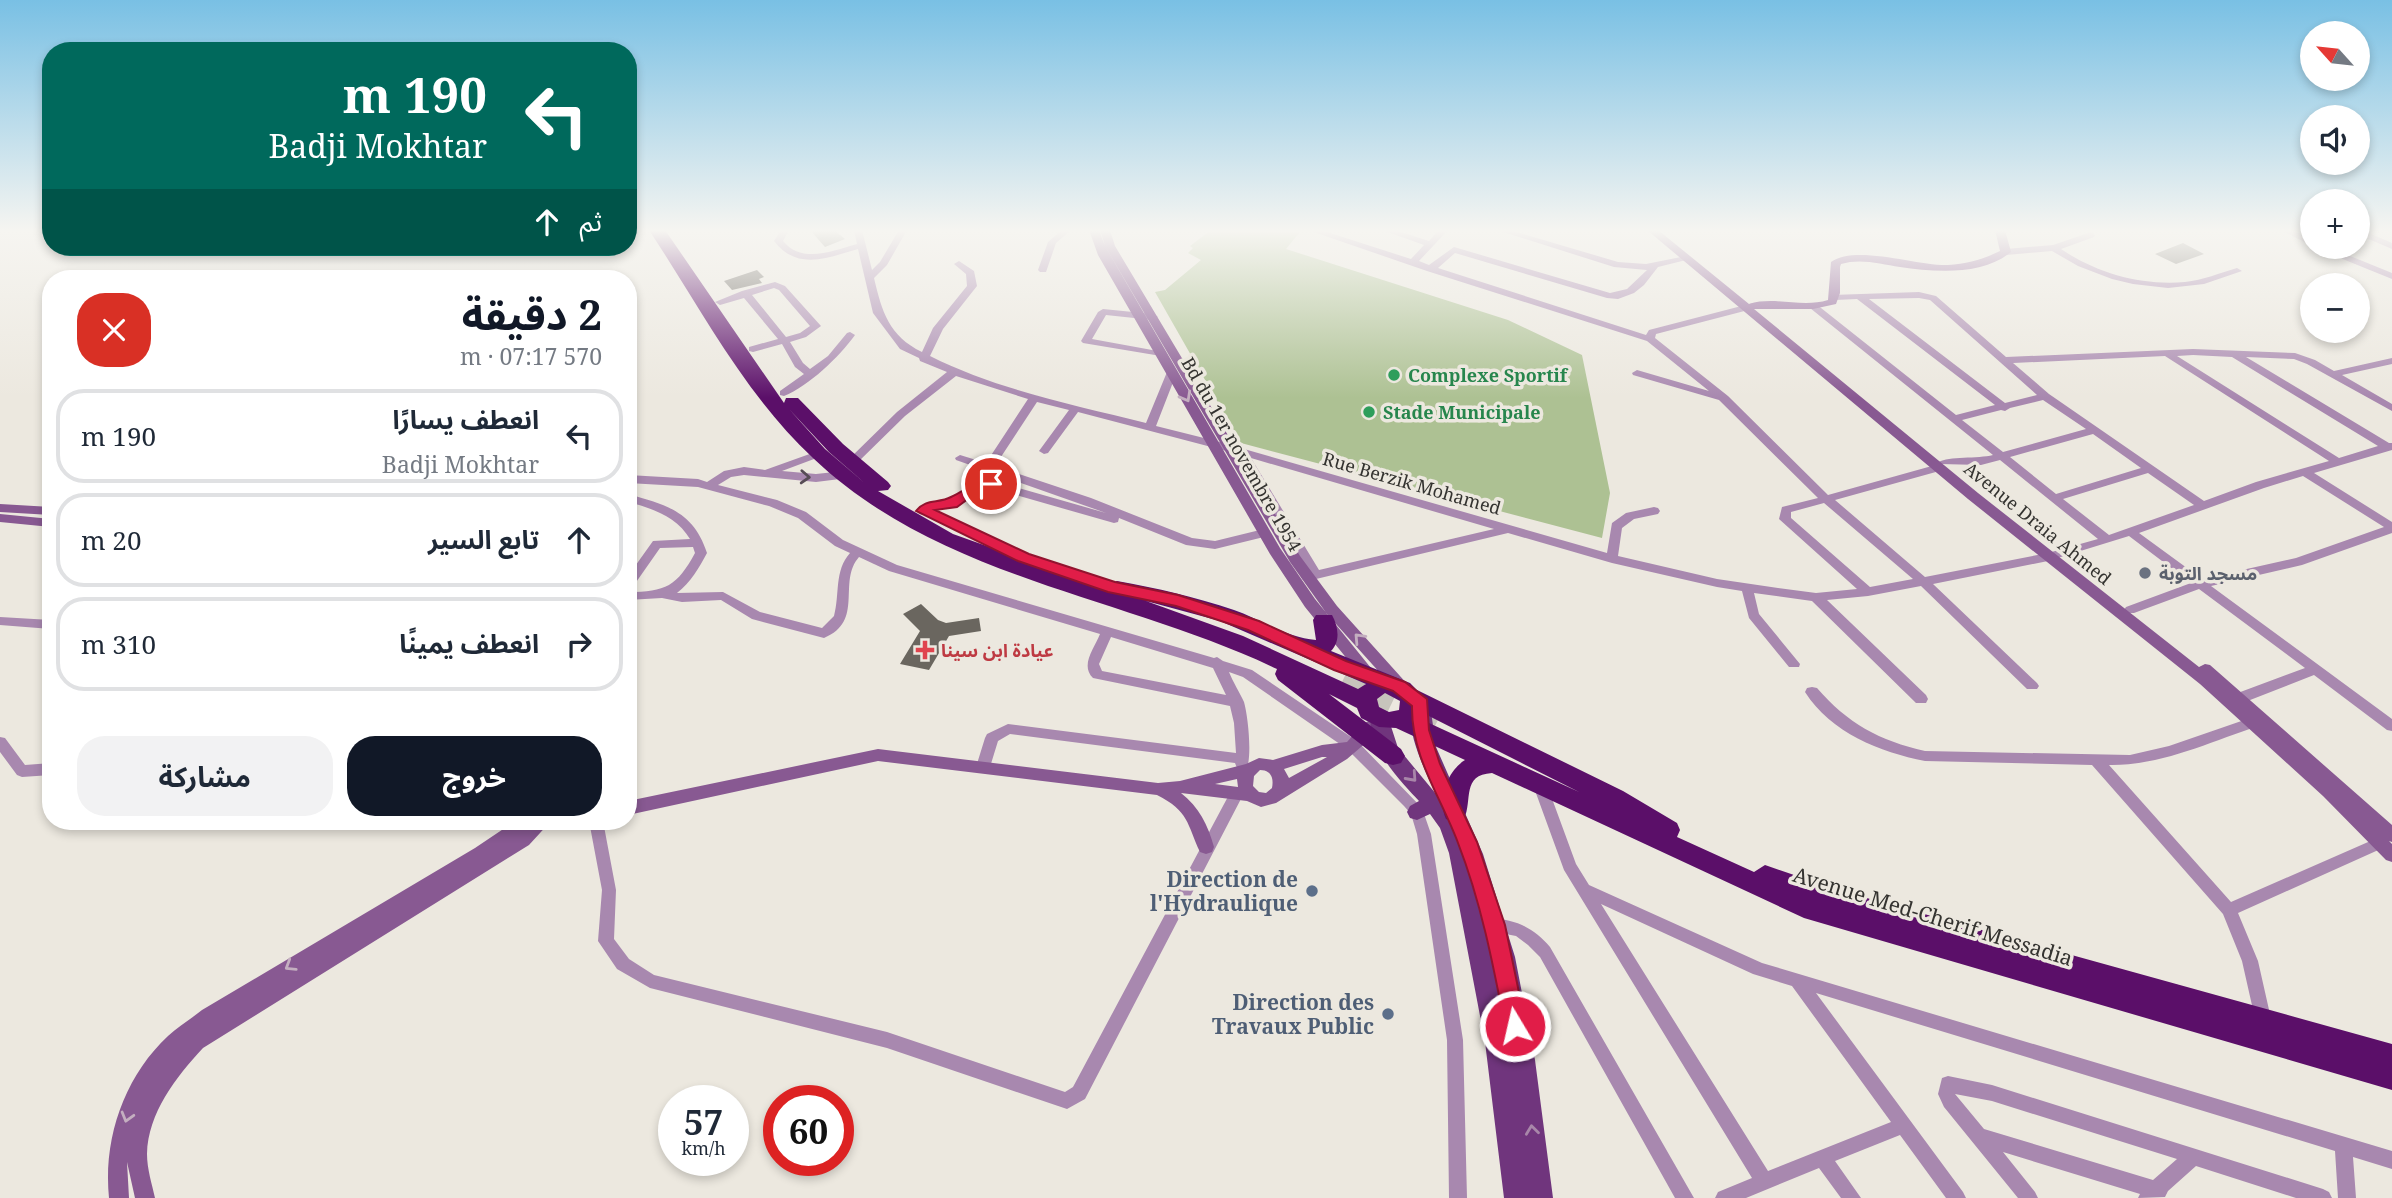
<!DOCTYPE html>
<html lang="ar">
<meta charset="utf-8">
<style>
body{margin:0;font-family:"Noto Serif","Noto Sans Arabic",serif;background:#f2f2f3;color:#1f2937;direction:rtl;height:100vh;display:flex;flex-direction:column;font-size:26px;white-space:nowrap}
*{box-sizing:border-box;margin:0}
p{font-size:23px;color:#747a83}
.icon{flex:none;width:38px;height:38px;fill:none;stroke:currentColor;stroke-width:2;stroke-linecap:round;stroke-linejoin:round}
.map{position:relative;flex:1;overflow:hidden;direction:ltr}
.drawer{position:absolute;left:42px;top:270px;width:595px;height:560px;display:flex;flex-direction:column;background:#fff;border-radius:28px;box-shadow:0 4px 10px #0003;direction:rtl}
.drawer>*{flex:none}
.banner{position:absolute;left:42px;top:42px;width:595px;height:214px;border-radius:28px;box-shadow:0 4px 10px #0003;direction:rtl;background:#00695c;color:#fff;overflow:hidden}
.needle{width:46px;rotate:297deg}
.fabs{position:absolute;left:2300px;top:21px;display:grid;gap:14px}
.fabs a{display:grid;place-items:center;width:70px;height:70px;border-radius:50%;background:#fff;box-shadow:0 4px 10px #0003;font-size:35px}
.speed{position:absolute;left:658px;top:1085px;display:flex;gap:14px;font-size:35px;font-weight:700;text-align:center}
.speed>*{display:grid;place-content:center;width:91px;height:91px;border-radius:50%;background:#fff;box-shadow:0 4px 10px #0003;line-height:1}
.speed small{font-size:18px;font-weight:400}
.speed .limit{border:10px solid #d22;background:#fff;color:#111}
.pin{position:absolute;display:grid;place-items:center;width:60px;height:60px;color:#fff;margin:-30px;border:4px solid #fff;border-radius:50%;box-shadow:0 2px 7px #0007}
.me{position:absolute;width:77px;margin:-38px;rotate:351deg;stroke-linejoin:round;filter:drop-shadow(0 0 5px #0008)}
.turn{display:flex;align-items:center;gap:24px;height:147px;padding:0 35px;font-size:32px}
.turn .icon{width:91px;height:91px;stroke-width:2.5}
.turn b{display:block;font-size:49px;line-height:60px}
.then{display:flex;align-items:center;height:66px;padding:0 35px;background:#0003;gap:14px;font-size:26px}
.round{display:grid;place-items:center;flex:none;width:74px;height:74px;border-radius:28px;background:#f2f2f3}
.head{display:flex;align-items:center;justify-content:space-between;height:119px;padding:0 35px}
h1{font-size:42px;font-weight:700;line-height:52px;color:#111827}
.action{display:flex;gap:14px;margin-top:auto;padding:14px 35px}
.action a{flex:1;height:80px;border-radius:28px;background:#111827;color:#fff;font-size:28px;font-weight:700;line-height:80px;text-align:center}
.action a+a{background:#f2f2f3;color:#1f2937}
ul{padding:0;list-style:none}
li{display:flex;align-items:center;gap:21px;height:94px;margin:0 14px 10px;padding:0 21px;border:4px solid #e0e1e3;border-radius:28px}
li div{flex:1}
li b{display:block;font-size:26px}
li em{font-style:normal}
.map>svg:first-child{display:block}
.green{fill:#adc193}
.building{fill:#6a665f}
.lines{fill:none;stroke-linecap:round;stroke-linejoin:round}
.highway-tunnel{stroke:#c7c4bc;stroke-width:22;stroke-dasharray:22 10;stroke-linecap:butt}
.street{fill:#a888af;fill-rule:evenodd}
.secondary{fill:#885992;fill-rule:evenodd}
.primary{fill:#70357d;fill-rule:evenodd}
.highway{fill:#5b0f69;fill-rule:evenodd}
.oneway{stroke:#c4afc0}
.oneway2{stroke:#574c56}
.oneway3{stroke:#a886a9}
.route{fill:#e11d48;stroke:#92132f;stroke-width:2}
.leisure-dot{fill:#2e9e5b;stroke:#ece8df;stroke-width:2.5}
.worship-dot{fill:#6b7280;stroke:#ece8df;stroke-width:2.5}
.health-dot{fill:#e0444e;stroke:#ece8df;stroke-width:2.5}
.service-dot{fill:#5c6f8a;stroke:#ece8df;stroke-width:2.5}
.labels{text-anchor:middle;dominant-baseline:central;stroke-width:7;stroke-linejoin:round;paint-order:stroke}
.leisure-label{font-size:18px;font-weight:bold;fill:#27864d;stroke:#ece8df;text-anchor:start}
.street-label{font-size:18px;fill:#343330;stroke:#ece8df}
.worship-label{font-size:18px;font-weight:bold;fill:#5b616d;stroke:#ece8df;text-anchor:start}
.health-label{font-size:18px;font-weight:bold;fill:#be3a42;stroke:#ece8df;text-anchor:start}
.near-service-label{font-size:21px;font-weight:bold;fill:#4e5e75;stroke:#ece8df;text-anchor:end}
.near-street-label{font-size:21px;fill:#343330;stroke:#ece8df}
</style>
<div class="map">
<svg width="2392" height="1198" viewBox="0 0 2392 1198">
<rect width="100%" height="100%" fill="#ece8df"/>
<path class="green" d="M1211 230 1300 232 1286 249 1508 320 1582 355 1610 493 1602 538 1241 443 1155 292 1165 290 1201 260 1188 253 1193 248 1190 246Z"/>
<path class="building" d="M810 230H834L845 239 825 247Z
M2183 243 2204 254 2176 264 2155 254Z
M757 270 764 277 759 279 762 283 732 290 724 281Z
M921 604 938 620 946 623 979 618 981 631 949 636 929 670 900 664 920 631 903 614Z"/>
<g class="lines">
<path class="highway-tunnel" d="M1343 680 1436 724"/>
<path class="street" d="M781 230H789L783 241C802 264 832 251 857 244L854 230H862L872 270 880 262 899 230H907L887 265 874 278C882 312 889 336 922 352L933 328 967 286 966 274 954 264 959 261 974 271 977 286 943 329 930 356C998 390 1074 405 1146 423L1167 372 1172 369 1176 370 1177 372 1156 426 1216 441 1607 553 1612 523 1626 513 1654 507 1658 508 1660 511 1658 514 1634 519 1622 528 1618 556 1717 579 1778 588 1816 593 1857 589 1779 519 1782 507 1818 498 1719 400 1633 375 1632 373 1637 370 1709 391 1647 341 1427 271 1308 230H1321L1411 259 1424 245 1382 230H1395L1429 241 1439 230H1448L1419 261 1429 265 1454 247 1610 293 1627 289 1647 270 1614 267 1497 230H1510L1618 262 1646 264 1686 256V260L1658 267 1644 285 1634 293 1618 299 1607 298 1455 253 1438 268 1646 335 1649 330 1753 303 1756 304V308L1656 334 1655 338 1728 396 1828 495 1939 464 1943 466 1945 468 1943 470 1835 500 1925 577 2048 553 2098 539 2000 460 1981 465 1940 464 1939 462C1948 456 1978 459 1993 455L1810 308V304H1816L1956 415 1995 405 1857 299 1835 300 1832 299V295L1919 292 1936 296 2006 357 2193 349 2295 353 2315 360 2334 371 2392 358V364L2342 375 2392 404V411L2307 364 2294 359 2246 357 2389 443H2392V450L2314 473 2392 522V533L2302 565 2211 586 2392 719V731L2387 730 2314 675 2245 702H2235L2233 698 2235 694 2305 668 2199 589 2134 613H2126L2124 610 2126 607 2191 583 2129 536 2048 561 1933 584 2037 683 2039 686 2037 689H2027L1921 586 1868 596 1827 600 1926 695 1928 699 1926 703H1916L1812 601 1754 593 1759 614 1800 664 1799 667H1789L1749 618 1742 591 1717 587 1612 563 1508 533 1316 579 1303 580 1301 577 1303 574 1308 572 1238 454 1078 412 1048 453 1044 454 1039 451 1069 410 1037 402 995 466 1091 498 1192 538 1215 541 1264 529 1270 533 1268 536 1215 549 1186 545 1119 518 1118 522 1114 523 991 488 983 489 960 505 934 509 923 515 919 514 917 511C927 500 937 504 949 500 966 495 972 482 991 480L1106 513 956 460 955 458 960 455 986 463 1028 399 956 376 905 416 856 464H848L847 462 848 460 897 412 947 372 920 361 919 358 900 349 873 313 858 249C827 258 797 271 774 241ZM1919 298 1930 300 2037 395 2005 403 1869 299ZM2193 355 2232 357 2378 446 2339 458 2177 356ZM2165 356 2329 461 2256 482 2204 501 2049 394 2013 363ZM2043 400 2086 429 2003 452 1962 420 2001 410 2005 411 2010 408ZM2093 434 2141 468 2056 494 2010 457ZM1251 458 1494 529 1319 570ZM2148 473 2194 505 2109 535 2063 499ZM2303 476 2384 527 2296 558 2202 579 2139 533 2264 488ZM1824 503 1913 579 1870 587 1791 518V512Z
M1062 230H1071L1056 243 1046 272H1040L1038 270 1048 242Z
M2281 230H2292L2312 239V246Z
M2357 230H2362L2392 243V249L2357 234Z
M2091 232 2095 235 2094 237 2061 249C2096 273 2142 286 2185 282 2203 280 2220 273 2237 268L2242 271 2204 284 2168 288 2133 284 2112 279 2078 266 2052 251 2006 255 2001 252 2006 249 2053 245Z
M2317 247H2328L2392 273V279L2318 249Z
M775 282 785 286 821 326 806 337 790 342 803 363 810 369 828 356 847 333 850 332 855 335C839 357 809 386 784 396L780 395V391L804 374 795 367 782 344 753 352 749 351V347L778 339 744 298 720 305 715 302 742 291ZM774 288 779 290 810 326 800 333 786 337 752 295Z
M1103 309 1153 314 1158 317 1153 320 1106 315 1092 339 1163 352 1168 355 1167 357 1083 343 1081 341 1098 312Z
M818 451 823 454 822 456 782 471 816 474 844 471 848 472 850 475 848 478 816 482 744 475 731 477 718 485 777 500 806 512 843 540 897 565 1214 658 1217 657 1223 661 1252 670 1357 741 1422 808 1431 834 1463 1040 1467 1198H1449L1447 1040 1417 834 1411 814 1404 806 1347 749 1243 677 1229 672C1233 682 1240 693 1244 702 1248 716 1252 754 1247 768L1242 769 1237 768 1235 763 1010 734 998 741 990 767 988 771 983 773 978 771 976 767 985 738 987 734 1008 724 1236 753 1234 723 1230 706 1093 678C1080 665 1094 649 1100 634L889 571 859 557C837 582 865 621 824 638L752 619 721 600 682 602 662 598 628 600V592C666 592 677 586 695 553L693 547 660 548 632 588 628 589V576L653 541 690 539C677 517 652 508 628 502V494C667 505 694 512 707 553 699 568 691 582 677 593L723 592 760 612 822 628 834 616C840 594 834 571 850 553L835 546 798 518 769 506 698 487 628 483V475L698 479 707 482 724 471 744 467 765 470ZM1111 637 1213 668 1226 695 1102 671 1099 664Z
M0 617 51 620V629L0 625Z
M1812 687 1817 688C1847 723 1880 741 1925 751L2130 755 2169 746 2253 717 2258 718 2260 722 2258 726C2210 742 2160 766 2109 765L2231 902 2375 839 2380 837 2385 839 2387 843 2385 847 2238 913 2258 961 2272 1023 2270 1028 2264 1031 2258 1028 2256 1023 2242 961 2223 914 2092 765 1925 761C1880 752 1831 733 1805 692L1807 688Z
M0 737 5 738 25 765 51 763V775L22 777 17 775 0 752Z
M1540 779 1545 781 1547 785 1576 864 1589 885 1762 963 2392 1151V1169L2353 1157 2356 1198H2338L2335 1151 1816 993 1963 1192 1966 1198H1946L1900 1135 1835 1161 1861 1198H1841L1819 1168 1746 1198H1715L1718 1192 1752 1178 1564 870 1533 785 1535 781ZM1601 904 1753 974 1792 986 1891 1122 1768 1171Z
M1236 789 1241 791 1243 795 1085 1099 1067 1109 887 1048 650 988 617 969 598 941 602 890 589 821H603L616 890 614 939 629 959 654 975 887 1032 1065 1092 1073 1087 1231 791Z
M1490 918C1515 919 1534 928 1550 947L1694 1198H1675L1540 957 1528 945 1516 936 1485 930 1482 925 1485 920Z
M1948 1076 1992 1085 2323 1189 2329 1192 2332 1198H2296L2196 1166 2168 1191 2165 1197 2138 1198 2140 1194 2003 1152 2035 1192 2038 1198H2018L1944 1107 1938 1094 1942 1078ZM1955 1094 1992 1101 2177 1159 2153 1180 1984 1129Z"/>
<path class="secondary" d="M1089 230H1099L1105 246 1100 230H1110L1115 246 1300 556 1337 606 1409 686 1411 690 1409 694H1399L1327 614 1290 562 1105 246 1280 548 1315 599 1375 673 1377 677 1375 681H1365L1305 607 1270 554 1098 255Z
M1647 230H1658L1749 304C1774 296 1802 308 1828 300L1831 262C1856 244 1917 266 1948 265 1967 264 1984 259 2000 251L1995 230H2005L2011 252C1982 276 1935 272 1900 267 1881 264 1860 258 1841 264L1840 267V293L1836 304 1813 309H1754L1978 493 2199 667 2205 664 2210 665 2392 825V842L2389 841 2392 844V862L2386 860 2323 796 2200 684 1968 499Z
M0 504 51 507V515L0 512Z
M0 514 51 519V527L0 522Z
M1369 721 1374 723 1377 727 1368 741 1347 759 1276 803 1261 807 1247 801 1181 793C1199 807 1208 825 1214 847L1212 852 1206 854 1200 852C1187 824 1189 811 1157 795L878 761 628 815V801L878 749 1158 783 1180 781 1246 764 1259 758 1273 760 1322 745 1347 742 1364 723ZM1327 757 1289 778 1284 769 1322 757ZM1260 770C1271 770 1274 778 1272 788L1266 793 1259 792 1253 786 1254 776ZM1237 779 1238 787 1215 784Z
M515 821H551L529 845 203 1048C176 1077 148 1113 147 1154 147 1169 152 1184 155 1198H135L127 1162 129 1198H109C103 1139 124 1077 168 1036 179 1026 191 1019 202 1010L475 848Z"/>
<path class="primary" d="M1421 697 1428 699 1430 704 1436 747 1483 854 1515 957 1535 1060 1553 1198H1504L1485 1042 1449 853 1440 828 1430 814 1417 820 1410 818 1407 812 1410 806 1419 801C1403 784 1360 739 1373 714H1387L1398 748 1436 794C1425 771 1401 723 1414 699Z"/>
<path class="highway" d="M649 230H665L784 403 786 398H798L843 444 888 482 891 486 888 490 878 491 953 534 1107 589 1110 583 1117 581C1157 588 1195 597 1234 610 1260 619 1287 638 1316 640L1313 620 1316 615H1332C1338 626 1341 641 1331 651L1410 683 1417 690 1623 791 1677 823 1680 830 1677 837 1754 872 1765 865 1838 890 2392 1044V1090L1804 918 1492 773C1461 775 1473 800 1464 819L1455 822 1446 819C1437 800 1447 771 1465 760L1396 728 1379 727 1361 718 1357 708 1329 694 1401 749 1405 756 1401 763 1393 765 1385 763 1278 680 1275 674 1277 669C1124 596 940 579 813 458 745 395 700 307 649 230ZM789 409 829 452 867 485 825 449ZM1146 601 1220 621 1366 684 1358 689 1243 636ZM1385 693 1400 701 1399 710 1389 712 1379 707 1377 699ZM1421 712 1579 792 1418 718Z"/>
</g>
<defs><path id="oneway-chevron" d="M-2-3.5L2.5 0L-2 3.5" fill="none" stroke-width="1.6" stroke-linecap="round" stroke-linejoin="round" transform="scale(1.75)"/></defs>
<g class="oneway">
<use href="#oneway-chevron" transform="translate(1186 397) rotate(61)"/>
<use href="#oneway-chevron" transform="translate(1359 638) rotate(-133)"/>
<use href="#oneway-chevron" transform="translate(290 966) rotate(148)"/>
<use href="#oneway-chevron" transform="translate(127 1117) rotate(106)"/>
</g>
<use class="oneway2" href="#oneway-chevron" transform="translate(805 477) rotate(3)"/>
<g class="oneway3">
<use href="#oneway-chevron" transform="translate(1412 777) rotate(48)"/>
<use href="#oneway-chevron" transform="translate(1532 1130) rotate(-97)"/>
</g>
<linearGradient id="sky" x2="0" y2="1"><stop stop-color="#79c0e4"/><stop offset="0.58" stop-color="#f6f5f1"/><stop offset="1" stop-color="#f6f5f1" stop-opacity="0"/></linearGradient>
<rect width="2392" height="398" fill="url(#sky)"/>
<path class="route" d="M991 479 998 484 996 487 980 490 957 507 935 510 1029 554 1115 582 1178 595 1259 621 1346 661 1405 682 1427 699 1429 730 1440 764 1477 842 1505 925 1526 1026 1523 1033 1515 1036 1508 1033 1505 1026C1493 964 1481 902 1458 843 1441 797 1411 757 1412 706L1393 691 1334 670 1248 630 1176 606 1108 592 1018 561 916 511C926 498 938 504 951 497 966 490 973 482 991 479Z"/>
<g class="leisure-dot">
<circle cx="1394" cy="375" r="7"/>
<circle cx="1369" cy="412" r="7"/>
</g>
<circle class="worship-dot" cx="2145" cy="573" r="7"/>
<path class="health-dot" d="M921.5 639.5h7v7h7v7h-7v7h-7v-7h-7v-7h7z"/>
<g class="service-dot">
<circle cx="1312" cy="891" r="7"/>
<circle cx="1388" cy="1014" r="7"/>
</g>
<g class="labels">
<g class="leisure-label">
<text x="1408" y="375">Complexe Sportif</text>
<text x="1383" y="412">Stade Municipale</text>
</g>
<g class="street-label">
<text transform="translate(1242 454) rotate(60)">Bd du 1er novembre 1954</text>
<text transform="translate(1412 483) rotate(16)">Rue Berzik Mohamed</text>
<text transform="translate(2038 523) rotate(39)">Avenue Draia Ahmed</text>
</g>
<g class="worship-label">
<text x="2159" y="573">مسجد التوبة</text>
</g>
<g class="health-label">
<text x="941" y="650">عيادة ابن سينا</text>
</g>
<g class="near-service-label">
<text x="1298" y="879">Direction de<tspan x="1298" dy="24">l'Hydraulique</tspan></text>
<text x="1374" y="1002">Direction des<tspan x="1374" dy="24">Travaux Public</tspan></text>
</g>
<g class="near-street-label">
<text transform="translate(1933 916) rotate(17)">Avenue Med-Cherif Messadia</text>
</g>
</g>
</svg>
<div class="fabs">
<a><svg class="needle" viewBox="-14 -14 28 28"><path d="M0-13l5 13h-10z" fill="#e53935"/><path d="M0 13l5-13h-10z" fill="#747a83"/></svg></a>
<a><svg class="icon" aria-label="sound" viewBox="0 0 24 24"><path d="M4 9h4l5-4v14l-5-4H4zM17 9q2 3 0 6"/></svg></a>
<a>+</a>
<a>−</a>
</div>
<div class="speed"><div>57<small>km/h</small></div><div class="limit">60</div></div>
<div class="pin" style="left:991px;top:484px;background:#d93025"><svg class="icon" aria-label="arrive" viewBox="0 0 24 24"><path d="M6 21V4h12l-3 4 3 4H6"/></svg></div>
<svg class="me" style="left:1515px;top:1026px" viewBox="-20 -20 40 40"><circle r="17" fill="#e11d48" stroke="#fff" stroke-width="3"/><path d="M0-11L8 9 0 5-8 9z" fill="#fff"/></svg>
<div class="banner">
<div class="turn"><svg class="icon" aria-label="left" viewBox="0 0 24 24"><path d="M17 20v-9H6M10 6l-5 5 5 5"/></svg><div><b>190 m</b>Badji Mokhtar</div></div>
<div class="then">ثم<svg class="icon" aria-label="ahead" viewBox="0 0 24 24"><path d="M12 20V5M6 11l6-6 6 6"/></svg></div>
</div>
<section class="drawer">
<div class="head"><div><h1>2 دقيقة</h1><p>570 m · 07:17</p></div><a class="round" style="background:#d93025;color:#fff"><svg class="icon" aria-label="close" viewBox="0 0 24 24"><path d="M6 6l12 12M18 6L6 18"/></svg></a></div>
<ul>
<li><svg class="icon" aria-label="left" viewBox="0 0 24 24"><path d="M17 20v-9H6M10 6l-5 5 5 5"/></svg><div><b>انعطف يسارًا</b><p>Badji Mokhtar</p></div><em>190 m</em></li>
<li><svg class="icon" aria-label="ahead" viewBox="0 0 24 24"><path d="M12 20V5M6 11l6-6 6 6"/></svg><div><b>تابع السير</b></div><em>20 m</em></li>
<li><svg class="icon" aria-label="right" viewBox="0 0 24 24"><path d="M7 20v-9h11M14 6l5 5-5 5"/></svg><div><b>انعطف يمينًا</b></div><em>310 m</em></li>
</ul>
<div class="action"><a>خروج</a><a>مشاركة</a></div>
</section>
</div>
